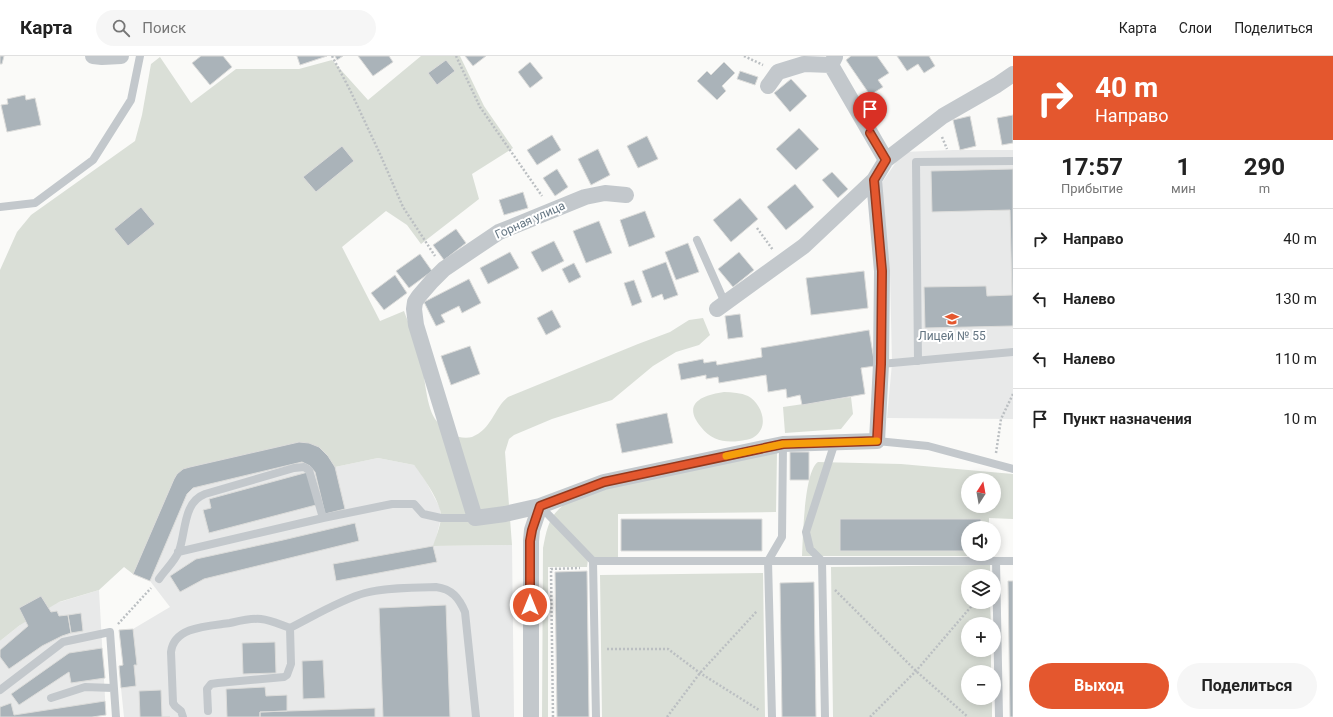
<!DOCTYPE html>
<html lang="ru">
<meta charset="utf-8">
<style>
body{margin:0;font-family:Roboto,sans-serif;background:#f6f6f6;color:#222;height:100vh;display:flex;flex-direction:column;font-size:15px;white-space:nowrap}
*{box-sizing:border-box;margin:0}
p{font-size:13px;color:#767676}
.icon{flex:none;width:22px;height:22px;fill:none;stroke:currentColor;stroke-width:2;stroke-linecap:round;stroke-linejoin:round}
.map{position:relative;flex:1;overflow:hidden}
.drawer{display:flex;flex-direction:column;background:#fff;width:320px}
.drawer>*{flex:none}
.hud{background:#e4572e;color:#fff;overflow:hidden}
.needle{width:26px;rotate:11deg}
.fabs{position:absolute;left:961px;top:417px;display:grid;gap:8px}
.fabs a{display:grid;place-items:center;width:40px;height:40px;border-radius:50%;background:#fff;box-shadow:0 2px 10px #0003;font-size:20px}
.pin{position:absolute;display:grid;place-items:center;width:34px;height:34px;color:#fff;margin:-41px -17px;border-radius:50% 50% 50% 0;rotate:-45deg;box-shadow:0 0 4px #0007}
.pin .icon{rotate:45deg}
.me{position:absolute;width:44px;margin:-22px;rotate:0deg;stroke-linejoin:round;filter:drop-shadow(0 0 3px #0008)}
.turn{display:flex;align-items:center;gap:14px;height:84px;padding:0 16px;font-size:18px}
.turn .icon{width:52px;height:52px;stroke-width:2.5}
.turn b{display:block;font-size:28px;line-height:34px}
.eta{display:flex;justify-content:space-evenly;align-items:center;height:68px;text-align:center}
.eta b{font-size:24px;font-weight:700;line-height:28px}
.primary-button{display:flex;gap:8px;margin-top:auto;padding:8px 16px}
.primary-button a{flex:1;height:46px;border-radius:24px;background:#e4572e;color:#fff;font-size:16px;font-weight:700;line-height:46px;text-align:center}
.primary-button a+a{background:#f6f6f6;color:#222}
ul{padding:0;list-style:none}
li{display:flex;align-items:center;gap:12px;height:60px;padding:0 16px;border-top:1px solid #e0e0e0}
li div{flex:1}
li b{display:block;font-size:15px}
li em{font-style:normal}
header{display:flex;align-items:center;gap:24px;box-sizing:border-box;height:56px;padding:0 20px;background:#fff;border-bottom:1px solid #e0e0e0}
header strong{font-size:19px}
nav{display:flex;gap:22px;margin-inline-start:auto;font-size:14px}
.search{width:280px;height:36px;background:#f6f6f6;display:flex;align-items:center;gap:10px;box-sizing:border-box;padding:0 14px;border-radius:22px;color:#767676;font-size:15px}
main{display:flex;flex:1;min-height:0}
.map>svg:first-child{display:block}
.built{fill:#e8e9e9}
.green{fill:#dadfd7;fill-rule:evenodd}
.building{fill:#aab3b9;stroke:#dcdcda}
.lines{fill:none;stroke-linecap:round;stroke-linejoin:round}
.path{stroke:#bbbfc2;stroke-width:2.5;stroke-dasharray:2 2;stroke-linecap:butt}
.service{stroke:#c3c8cc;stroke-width:8}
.minor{stroke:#c3c8cc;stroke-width:16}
.route-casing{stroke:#94391e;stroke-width:10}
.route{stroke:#e4572e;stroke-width:7}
.slow{stroke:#f59e0b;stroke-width:7}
.labels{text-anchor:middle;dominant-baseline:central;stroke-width:4;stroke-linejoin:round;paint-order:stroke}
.street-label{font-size:12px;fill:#657683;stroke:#fff}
.poi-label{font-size:12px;fill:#657683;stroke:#fff}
</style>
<header>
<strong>Карта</strong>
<div class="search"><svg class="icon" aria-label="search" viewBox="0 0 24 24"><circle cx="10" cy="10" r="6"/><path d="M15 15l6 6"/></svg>Поиск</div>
<nav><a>Карта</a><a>Слои</a><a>Поделиться</a></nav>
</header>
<main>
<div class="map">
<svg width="1013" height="661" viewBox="0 0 1013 661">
<rect width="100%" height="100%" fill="#fafaf8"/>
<path class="built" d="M953 94H1013V363L887 362 892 307 890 218 881 128 903 96Z
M299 386 309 387 319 391 328 400 335 411 378 402 414 409 423 420 440 452 441 462 434 490 512 489 514 661H124L121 632 136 630 134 609 137 608 133 573 170 551 150 525 133 518 174 423 177 418 190 411Z
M99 534 106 659 92 661H0V585L20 569 9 550 60 546Z"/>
<path class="green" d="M421 0H460L484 50 513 92 472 118 479 143 421 188 407 169 386 155 342 191 380 265 404 255C409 269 416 283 420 298 425 317 425 347 435 363 439 369 445 374 451 378 457 381 465 383 472 381 492 373 494 352 508 341L638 288 670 276 689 264 703 262 710 279 699 289 676 296 653 310 612 344 552 363 514 379 509 383 505 396 512 489 433 490C436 481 440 471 441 462 442 447 423 421 414 409L378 402 335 411C325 395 318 388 299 386L190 411 177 418 174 423 133 518 124 511 99 534 59 546 20 569 0 585V214L17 176 31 159 135 85 142 59 151 8 160 1 191 47 236 13H299L332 4 368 44Z
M724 336C732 336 741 337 748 340 762 348 770 371 754 381 750 384 744 384 739 385 724 387 711 384 701 371 681 347 703 339 724 336Z
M851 341 853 358 841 373 785 377 783 351Z
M777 396 776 456 618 458V502L588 503 587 511H548V661H542L543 492C546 477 548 463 559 453 577 434 642 424 669 418 705 411 741 403 777 396Z
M818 406 901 408 1013 418V463L989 462V472H968V498H988V500H802C803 482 804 415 818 406ZM968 424H994V450H968Z
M990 509V520H968V546H990L991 568H968V594H991V616H968V642H992V661H833L831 511Z
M763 517 765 661H602L600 519Z"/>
<path class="building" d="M0 0H4L2 8H0Z
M201 0H223L232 11 210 29 192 7Z
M297 0H327L300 9Z
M335 0H343L337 4Z
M358 0H389L393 6 373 20Z
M465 0H486L473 10Z
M851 0H877L889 17 878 24 883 31 870 39 846 4Z
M897 0H929L935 10 924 17 918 8 907 15Z
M446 4 455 15 437 29 428 17Z
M530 6 543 22 530 32 518 16Z
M724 6 735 17 722 30 726 35 717 44 697 25 707 15 711 19Z
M740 15 758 21 755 29 737 23Z
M791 23 807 40 790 56 774 37Z
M25 39 26 44 35 42 41 69 7 76 1 49 8 48 7 43Z
M1013 59V87L1002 89 997 62Z
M970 60 976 90 960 94 953 64Z
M799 72 819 93 796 114 776 93Z
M552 79 561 94 537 109 527 94Z
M647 80 658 103 638 112 627 90Z
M342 90 354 105 316 136 303 121Z
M598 93 610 119 591 129 578 103Z
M557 113 568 131 555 140 543 122Z
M1013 113V270L925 272 924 231 986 230 987 240 1012 239 1010 154 932 156 931 115Z
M832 116 848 133 838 142 822 124Z
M795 128 814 151 786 174 767 151Z
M523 136 528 152 504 159 499 144Z
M740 142 758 163 731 186 713 164Z
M141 151 155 168 128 190 114 173Z
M645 155 655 181 629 191 620 164Z
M599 165 612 197 586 207 573 175Z
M456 173 466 187 444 204 433 189Z
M554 185 564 205 542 216 531 196Z
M688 187 699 216 676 224 665 196Z
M510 196 519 212 488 228 480 212Z
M739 196 754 214 733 231 718 213Z
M420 198 432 215 409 232 396 215Z
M666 206 678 239 664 244 662 238 652 242 642 215Z
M574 207 581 221 569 227 562 213Z
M864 215 868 252 811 259 806 222Z
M395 219 407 237 384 254 371 237Z
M469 223 481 247 462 257 459 250 441 259 445 266 436 270 424 246Z
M634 224 642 246 632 250 624 227Z
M552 254 561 271 546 279 537 262Z
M740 258 743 281 728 283 725 260Z
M869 274 875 310 861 312 865 338 802 349 800 339 787 342 786 333 768 336 766 319 719 327 718 321 706 323V319L681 324 678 308 703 303 704 307 716 305 717 309 762 301 761 292Z
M470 290 480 318 451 329 441 300Z
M667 357 673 387 622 397 616 368Z
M299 386 309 387 319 391 328 400 335 411 345 453 325 458 315 416 310 410 302 406 193 432 187 438 150 525 133 518 174 423 177 418 183 413 190 411Z
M790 396H809V424H790Z
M308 416 316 449 209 477 203 454 211 452 209 443Z
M621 463H762V495H621Z
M840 463H981V472H968V495H840Z
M355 467 359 485 204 523 180 536 170 520 196 503 283 484Z
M433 490 437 506 336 525 333 508Z
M587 515 589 661H557L555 516Z
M1008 525H1013V661H1010Z
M814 526 816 661H782L780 527Z
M41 540 51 556 57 555 59 560 68 559 71 577 62 580 42 590 9 613 0 601V594L28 570 19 552Z
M446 549 450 661H383L379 552Z
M81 557 83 575 71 577 68 559Z
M133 573 137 609H134L136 630 121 632 119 610 123 609 119 574Z
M275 586 276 617 243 618 242 587Z
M102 592 105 622 71 627 69 616 19 649 11 638 69 597Z
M323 604 325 642 303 643 302 605Z
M265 631 266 640 287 639V655L260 656V661H227L226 633Z
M161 634 162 661H170H140L139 635Z
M105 645 106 659 92 661H0V651L11 647 14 659Z
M375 652V661H260V656Z"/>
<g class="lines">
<path class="path" d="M332 0 350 34 380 98 403 151 435 200
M456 0 480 51 542 140
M744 0 763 9
M942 81 947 93
M757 172 773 194
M996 397 1001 363 1013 338
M835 534 916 615 968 661
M118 568 151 532
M607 593H668L700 617 759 654
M553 661 551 513 580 512
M667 661 700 617 757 555
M870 661 916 615 975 546"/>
<path class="service" d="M0 151 35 147 93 104 131 44 140 0
M697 184 725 247
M918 305 916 106 1013 105
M881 308 1013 296
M877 385 928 390 1013 413
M540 450 593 505 596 661
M178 496 323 462 392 448H414L423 458 441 462H475
M593 505H1013
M996 505 999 661
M159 523C165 514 175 505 179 495 186 476 183 446 205 438L294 412 304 411 309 414 323 462
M0 634 63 586 110 576 116 661
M51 642 85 631 113 632
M208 655 207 633 211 628 218 627 284 621 287 619 291 608 290 572C312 561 342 543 365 537 388 531 413 532 436 531 452 533 459 542 465 556L476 661
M183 661 181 655 175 650 173 647 171 596C174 570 210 570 230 567 239 565 251 562 261 563 271 564 281 569 290 572
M772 661 768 505 782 481 783 388
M825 661 822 505 810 493 806 476 835 386"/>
<path class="minor" d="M93 0 102 1 121 0
M831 9 886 104
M768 30 778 16 804 8 831 9 835 1
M717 253 804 190 874 124 886 104 943 60 997 29 1013 18
M540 450 505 458 475 462 416 269 414 253 415 246 419 240 432 225 444 213 499 176 585 141 605 137 626 139
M531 661V485L532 474 540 450 604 426 783 388 877 385 881 308 882 215 874 124"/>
</g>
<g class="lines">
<defs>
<path id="route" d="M530 549V485L532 474 540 450 604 426 783 388 877 385 881 308 882 215 874 124 886 104 870 77"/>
</defs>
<use href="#route" class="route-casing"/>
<use href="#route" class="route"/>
<path class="slow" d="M726 400 783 388 877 385"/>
</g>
<defs>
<symbol id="school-bare" viewBox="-9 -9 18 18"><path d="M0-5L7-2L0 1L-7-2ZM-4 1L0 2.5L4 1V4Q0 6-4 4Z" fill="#e4572e" stroke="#fff" stroke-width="2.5" paint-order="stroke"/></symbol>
</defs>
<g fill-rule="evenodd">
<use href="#school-bare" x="942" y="253" width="20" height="20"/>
</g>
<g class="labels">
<g class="street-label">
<text transform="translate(530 164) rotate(-24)">Горная улица</text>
</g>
<g class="poi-label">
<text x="952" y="280">Лицей № 55</text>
</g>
</g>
</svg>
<div class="fabs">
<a><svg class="needle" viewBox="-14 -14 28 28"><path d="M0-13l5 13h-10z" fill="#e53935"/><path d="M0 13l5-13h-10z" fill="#767676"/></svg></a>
<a><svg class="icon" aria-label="sound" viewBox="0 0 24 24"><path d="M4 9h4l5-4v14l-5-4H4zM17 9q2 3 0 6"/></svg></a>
<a><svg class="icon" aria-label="layers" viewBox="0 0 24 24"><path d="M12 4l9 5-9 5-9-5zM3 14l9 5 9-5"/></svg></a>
<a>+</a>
<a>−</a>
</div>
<div class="pin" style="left:870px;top:77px;background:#d93025"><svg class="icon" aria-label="arrive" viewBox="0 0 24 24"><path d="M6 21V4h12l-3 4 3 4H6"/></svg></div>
<svg class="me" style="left:530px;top:549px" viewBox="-20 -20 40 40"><circle r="17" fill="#e4572e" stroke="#fff" stroke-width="3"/><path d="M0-11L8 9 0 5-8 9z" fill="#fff"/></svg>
</div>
<section class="drawer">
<div class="hud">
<div class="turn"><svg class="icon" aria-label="right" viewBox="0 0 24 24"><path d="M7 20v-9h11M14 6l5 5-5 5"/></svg><div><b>40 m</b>Направо</div></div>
</div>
<div class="eta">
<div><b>17:57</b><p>Прибытие</p></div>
<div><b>1</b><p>мин</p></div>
<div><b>290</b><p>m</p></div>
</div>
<ul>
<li><svg class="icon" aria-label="right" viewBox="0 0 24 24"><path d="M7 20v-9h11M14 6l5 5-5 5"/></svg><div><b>Направо</b></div><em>40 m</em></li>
<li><svg class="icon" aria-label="left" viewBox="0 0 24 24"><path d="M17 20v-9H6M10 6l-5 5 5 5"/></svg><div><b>Налево</b></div><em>130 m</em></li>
<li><svg class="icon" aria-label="left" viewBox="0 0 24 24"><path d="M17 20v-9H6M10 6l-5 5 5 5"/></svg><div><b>Налево</b></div><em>110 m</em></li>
<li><svg class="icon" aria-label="arrive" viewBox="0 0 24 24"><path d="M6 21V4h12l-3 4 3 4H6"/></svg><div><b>Пункт назначения</b></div><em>10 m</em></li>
</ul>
<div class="primary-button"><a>Выход</a><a>Поделиться</a></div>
</section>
</main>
